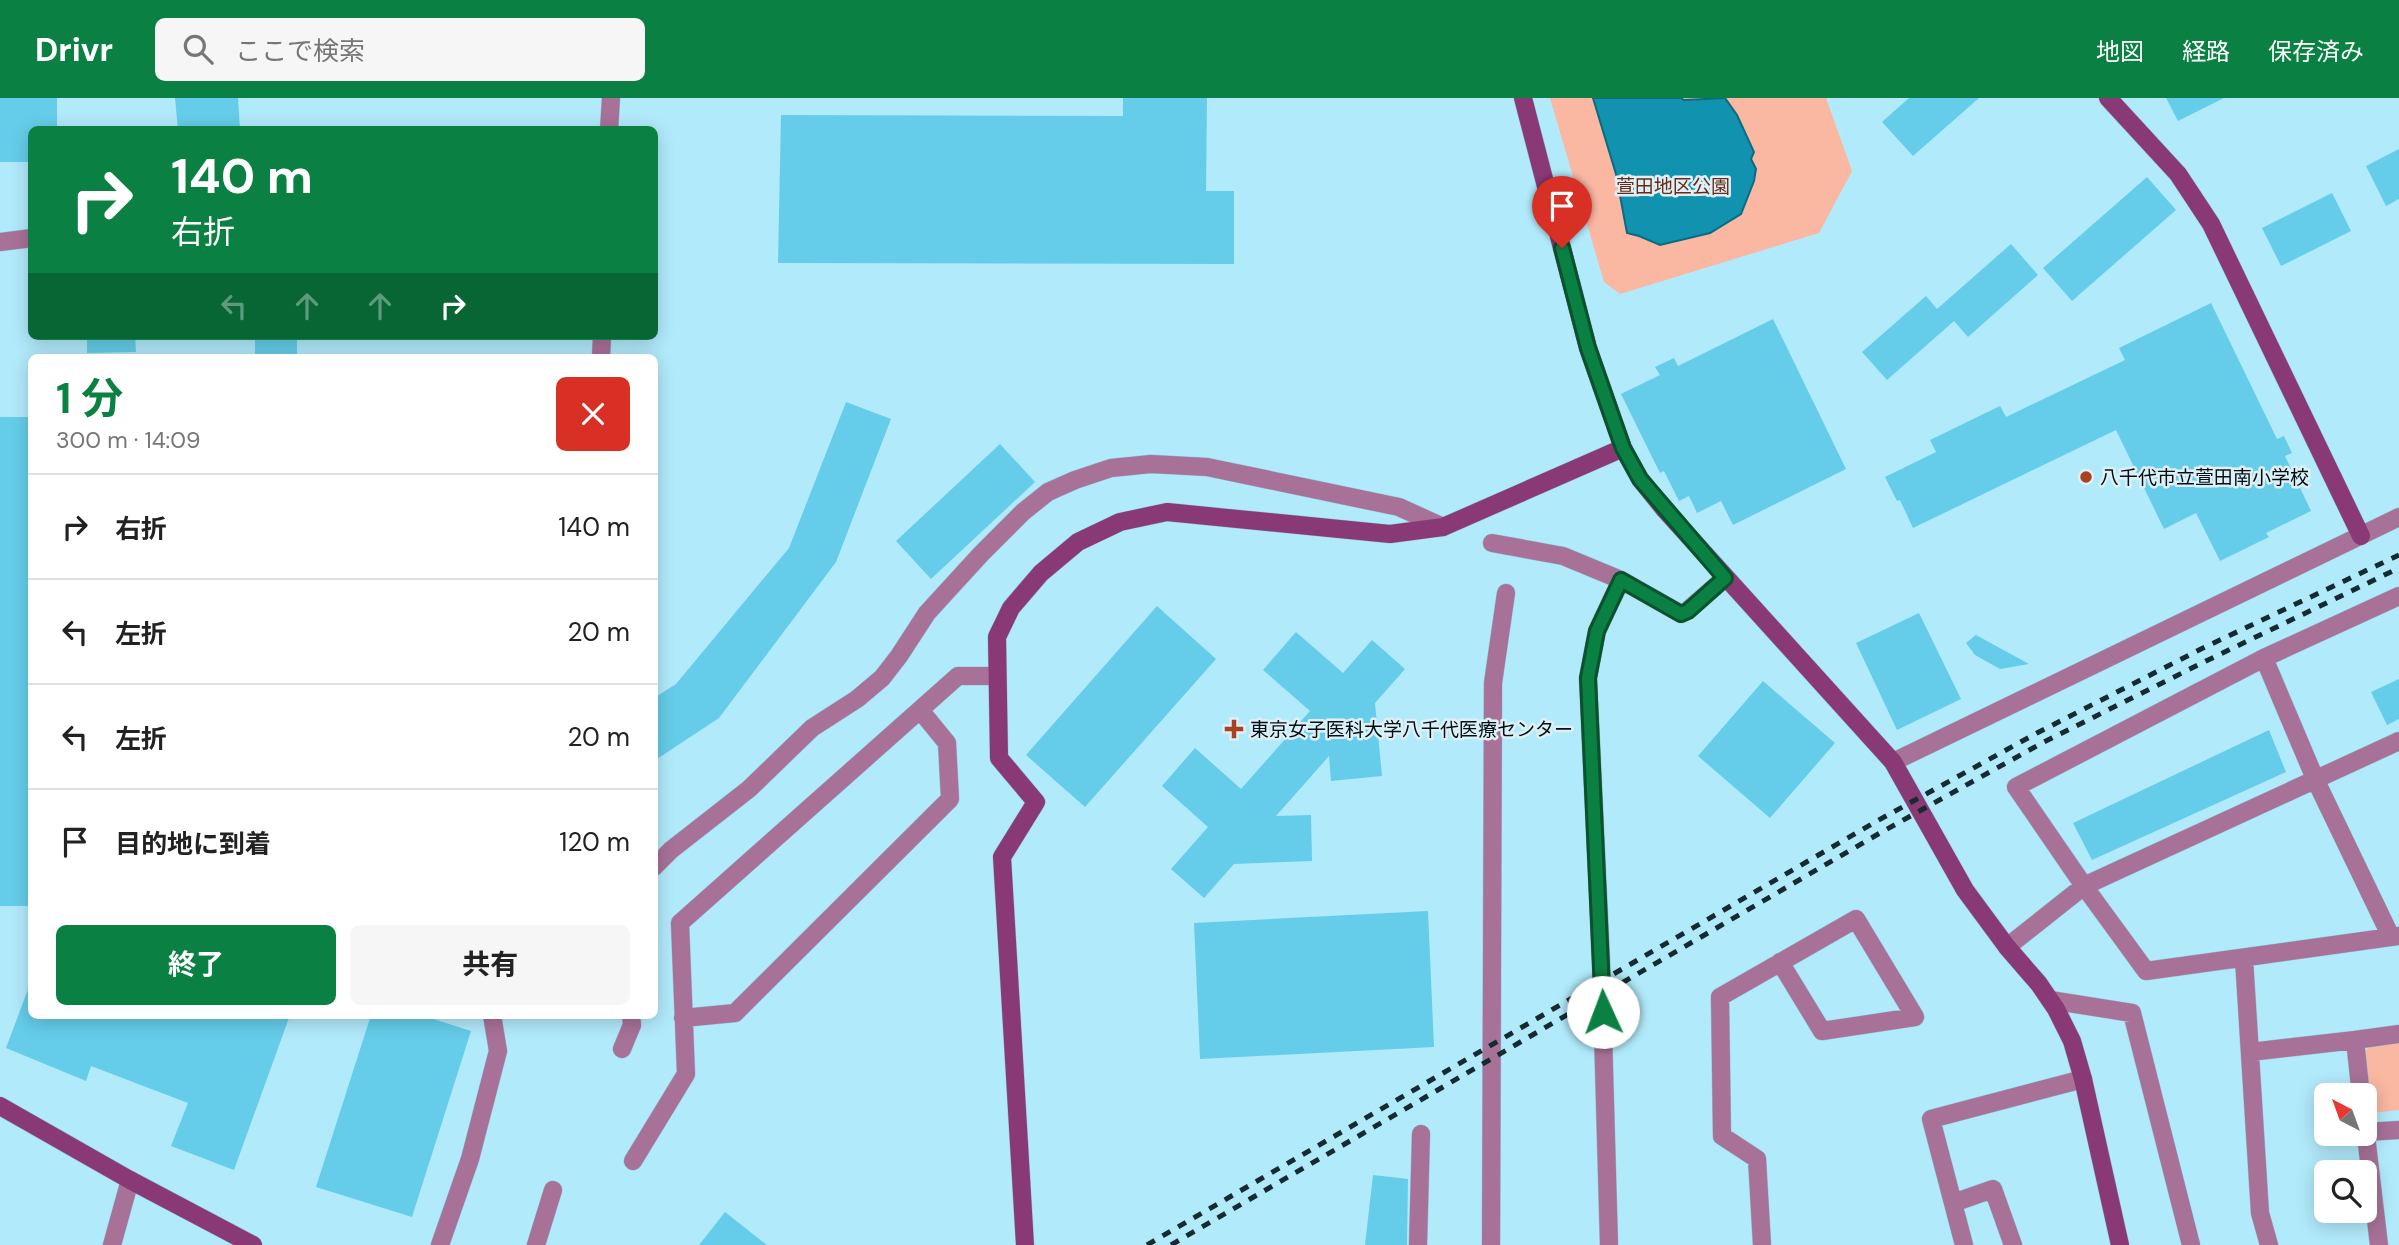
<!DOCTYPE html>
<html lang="ja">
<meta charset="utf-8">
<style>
body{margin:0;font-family:"DM Sans","Noto Sans JP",sans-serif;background:#f6f6f6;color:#222;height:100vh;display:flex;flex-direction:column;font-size:26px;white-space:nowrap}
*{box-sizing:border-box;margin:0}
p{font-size:23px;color:#767676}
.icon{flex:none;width:38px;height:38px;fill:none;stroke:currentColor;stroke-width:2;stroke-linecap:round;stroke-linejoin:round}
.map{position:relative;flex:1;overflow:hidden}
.details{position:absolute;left:28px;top:256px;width:630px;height:665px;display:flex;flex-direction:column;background:#fff;border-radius:10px;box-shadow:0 4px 18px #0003}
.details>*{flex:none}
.hud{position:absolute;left:28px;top:28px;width:630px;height:214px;border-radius:10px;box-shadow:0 4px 18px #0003;background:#0b8043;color:#fff;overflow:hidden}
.needle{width:46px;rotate:319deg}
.buttons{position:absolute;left:2314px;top:985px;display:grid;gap:14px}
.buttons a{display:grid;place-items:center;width:63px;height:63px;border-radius:10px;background:#fff;box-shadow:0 4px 18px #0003;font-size:35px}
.pin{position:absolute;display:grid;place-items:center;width:60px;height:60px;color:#fff;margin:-72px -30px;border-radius:50% 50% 50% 0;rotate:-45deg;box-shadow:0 0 7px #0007}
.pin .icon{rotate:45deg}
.me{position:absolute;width:77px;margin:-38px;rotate:358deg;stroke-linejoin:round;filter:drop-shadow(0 0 5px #0008)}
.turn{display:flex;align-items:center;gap:24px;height:147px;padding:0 28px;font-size:32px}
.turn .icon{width:91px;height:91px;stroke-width:2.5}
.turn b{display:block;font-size:49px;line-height:60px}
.lanes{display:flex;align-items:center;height:66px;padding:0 28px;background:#0003;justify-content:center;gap:35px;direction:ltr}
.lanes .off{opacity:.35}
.round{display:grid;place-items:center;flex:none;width:74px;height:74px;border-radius:10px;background:#f6f6f6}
.headline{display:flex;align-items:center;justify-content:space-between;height:119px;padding:0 28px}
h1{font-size:42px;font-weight:700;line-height:52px;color:#0b8043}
.button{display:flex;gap:14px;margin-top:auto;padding:14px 28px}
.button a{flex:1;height:80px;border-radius:10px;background:#0b8043;color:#fff;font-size:28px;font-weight:700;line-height:80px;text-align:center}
.button a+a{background:#f6f6f6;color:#222}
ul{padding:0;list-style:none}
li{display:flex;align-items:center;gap:21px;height:105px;padding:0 28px;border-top:2px solid #e0e0e0}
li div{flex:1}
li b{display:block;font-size:26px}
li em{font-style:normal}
header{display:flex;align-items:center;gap:42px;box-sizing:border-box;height:98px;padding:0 35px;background:#0b8043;color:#fff}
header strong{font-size:33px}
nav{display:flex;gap:38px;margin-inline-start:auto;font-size:24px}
.search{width:490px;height:63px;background:#f6f6f6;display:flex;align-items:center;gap:18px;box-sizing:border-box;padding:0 24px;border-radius:10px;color:#767676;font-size:26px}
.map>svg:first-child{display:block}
.green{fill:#fab7a1}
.water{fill:#1192ae;stroke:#0c6b80;stroke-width:2}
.building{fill:#65cde9}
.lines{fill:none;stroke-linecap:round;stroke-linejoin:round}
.street-casing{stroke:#95c7d6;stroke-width:19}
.secondary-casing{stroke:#95c7d6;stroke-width:19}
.street{stroke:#a87198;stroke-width:18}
.secondary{stroke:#893975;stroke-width:18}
.rail{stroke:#162a31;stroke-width:5;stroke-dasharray:9 9;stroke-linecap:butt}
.route-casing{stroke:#07532c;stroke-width:18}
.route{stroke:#0b8043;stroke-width:12}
.poi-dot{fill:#a8411e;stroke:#def0f6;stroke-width:2.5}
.labels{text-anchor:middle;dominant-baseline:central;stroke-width:5;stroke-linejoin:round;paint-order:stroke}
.park-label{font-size:19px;fill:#6a2914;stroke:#def0f6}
.poi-label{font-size:19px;fill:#000f15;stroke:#def0f6;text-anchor:start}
</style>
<header>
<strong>Drivr</strong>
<div class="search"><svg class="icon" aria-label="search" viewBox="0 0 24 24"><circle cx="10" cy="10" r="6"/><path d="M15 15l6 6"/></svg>ここで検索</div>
<nav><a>地図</a><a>経路</a><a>保存済み</a></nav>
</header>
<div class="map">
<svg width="2399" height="1147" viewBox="0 0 2399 1147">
<rect width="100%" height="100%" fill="#b1eafb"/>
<path class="green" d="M1550 0H1826L1852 73 1819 135 1620 196 1604 184Z
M2399 943V1012L2372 1015 2364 956 2369 948Z"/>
<path class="water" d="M1593 0H1681L1684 2 1725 0 1737 17 1754 54 1751 61 1756 71 1754 83 1741 116 1710 135 1660 147 1639 138 1627 135 1616 76Z"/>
<path class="building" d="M0 0H57V32H32V64H0Z
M175 0H238L240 32H178Z
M1123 0H1207L1206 93H1234V166L778 165 781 17 1123 18Z
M1909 0H1979L1913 58 1882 24Z
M2166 0H2224L2178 23Z
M2399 51V101L2386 108 2366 68Z
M2147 79 2176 112 2072 203 2043 170Z
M2332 95 2351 133 2281 168 2262 130Z
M2011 146 2038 177 1968 239 1954 223 1887 282 1862 254 1926 198 1937 211Z
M2211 205 2277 341 2284 338 2292 355 2285 358 2311 413 2266 435 2269 439 2220 463 2196 415 2164 431 2116 332 1913 430 1900 402 1897 403 1885 379 1936 354 1930 342 2000 308 2006 319 2125 262 2119 250Z
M1773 221 1846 371 1733 427 1721 403 1697 415 1689 398 1679 403 1664 373 1660 375 1621 296 1660 277 1655 269 1674 260 1678 268Z
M87 238H135L136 254 87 255Z
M255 238H297V258L255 259Z
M846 304 891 321 836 464 719 620 654 663V600L676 586 789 450Z
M0 319H32V808H0Z
M1000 346 1035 384 931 481 896 443Z
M1157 508 1216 561 1085 709 1026 657Z
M1919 515 1961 601 1897 632 1856 545Z
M1296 534 1343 575 1372 542 1405 571 1375 605 1382 678 1331 683 1329 658 1276 718 1311 717 1312 763 1234 766 1204 800 1171 771 1208 729 1162 688 1195 650 1241 691 1310 613 1263 572Z
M1976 537 2029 566 2000 571 1975 557 1966 545Z
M2399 581V621L2387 627 2371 594Z
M1763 583 1835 645 1770 720 1698 658Z
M2269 632 2286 674 2092 762 2073 725Z
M1428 813 1434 949 1200 961 1194 825Z
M30 886 32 917H290L234 1072 171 1048 188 1005 91 968 86 983 6 950Z
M371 917H421L471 933 412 1119 316 1089Z
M1373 1077 1408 1081 1407 1147H1365Z
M725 1114 767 1147H699Z"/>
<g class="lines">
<defs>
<path id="street" d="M609 32 611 0
M0 144 32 140
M601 259 602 238
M1492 445 1563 458 1621 482 1681 516 1687 513 1725 480
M2399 498 2264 560 2016 689 2084 788 2146 873 2399 838
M2264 560 2316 683 2391 839
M1893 664 2399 419
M654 769 671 752 749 691 812 630 857 601 882 580 899 558 927 515 981 456 1023 414 1048 394 1075 382 1111 370 1151 366 1207 369 1399 409 1443 429
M2007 849 2084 788 2399 643
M2244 861 2260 1115 2269 1147
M2050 902 2132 915 2191 1147
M683 920 735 915 950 701 947 645 920 612
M622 951 632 927 631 917
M2250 954 2355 942
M2361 998 2355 942 2399 936
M2364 1021 2379 1147
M2366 1034 2399 1032
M633 1063 686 976 680 825 958 578H997
M1953 1105 1993 1091 2013 1147
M112 1147 130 1082
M440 1147 470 1061 498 953 492 917
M536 1147 553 1092
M1418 1147 1421 1036
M1491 1147 1493 585 1506 495
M1609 1147 1601 863 1588 580 1597 533 1621 482
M1762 1147 1757 1061 1722 1038 1720 899 1856 821 1915 919 1822 933 1780 864
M1964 1147 1931 1021 2083 981"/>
<path id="secondary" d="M1523 0 1588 250 1623 350 1640 381 1665 412 1893 664 1965 792 2007 849 2039 886 2056 911 2072 943 2083 981 2120 1147
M2108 0 2178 76 2211 126 2361 438
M0 1008 130 1082 253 1147
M1025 1147 1002 759 1036 704 999 660 997 539 1011 510 1041 475 1078 444 1120 424 1167 414 1390 436 1443 429 1623 350"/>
</defs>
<use href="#street" class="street-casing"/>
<use href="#secondary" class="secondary-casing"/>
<use href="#street" class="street"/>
<use href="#secondary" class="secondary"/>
<path class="rail" d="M1147 1147 1877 723 2037 635 2201 551 2399 457
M1171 1147 1880 735 2042 645 2206 563 2399 470"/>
</g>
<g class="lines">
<defs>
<path id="route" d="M1562 150 1588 250 1623 350 1640 381 1725 480 1688 513 1681 516 1621 482 1597 533 1588 580 1603 914"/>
</defs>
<use href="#route" class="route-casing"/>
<use href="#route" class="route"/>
</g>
<g class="poi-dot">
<circle cx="2086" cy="379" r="7"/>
<path d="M1230.5 620.5h7v7h7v7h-7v7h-7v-7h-7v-7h7z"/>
</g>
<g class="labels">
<g class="park-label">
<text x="1673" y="88">萱田地区公園</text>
</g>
<g class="poi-label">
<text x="2100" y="379">八千代市立萱田南小学校</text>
<text x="1250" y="631">東京女子医科大学八千代医療センター</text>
</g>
</g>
</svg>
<div class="buttons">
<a><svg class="needle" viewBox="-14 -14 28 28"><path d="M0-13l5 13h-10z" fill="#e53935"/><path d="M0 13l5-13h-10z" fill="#767676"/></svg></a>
<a><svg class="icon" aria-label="search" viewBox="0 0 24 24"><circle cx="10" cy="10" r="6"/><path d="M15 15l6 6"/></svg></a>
</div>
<div class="pin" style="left:1562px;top:150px;background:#d93025"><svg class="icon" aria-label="arrive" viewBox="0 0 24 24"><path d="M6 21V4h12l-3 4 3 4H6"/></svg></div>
<svg class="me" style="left:1603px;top:914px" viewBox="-20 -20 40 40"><circle r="19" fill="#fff"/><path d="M0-13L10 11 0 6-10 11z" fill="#0b8043"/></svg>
<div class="hud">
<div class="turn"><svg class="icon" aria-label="right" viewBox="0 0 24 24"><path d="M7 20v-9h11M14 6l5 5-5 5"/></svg><div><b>140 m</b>右折</div></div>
<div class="lanes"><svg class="icon off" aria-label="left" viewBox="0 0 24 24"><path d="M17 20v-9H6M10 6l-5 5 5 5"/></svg><svg class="icon off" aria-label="ahead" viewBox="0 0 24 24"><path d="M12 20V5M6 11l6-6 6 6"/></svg><svg class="icon off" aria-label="ahead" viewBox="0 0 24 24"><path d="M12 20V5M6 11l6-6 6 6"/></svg><svg class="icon" aria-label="right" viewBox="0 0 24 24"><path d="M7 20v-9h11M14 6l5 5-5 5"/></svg></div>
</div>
<section class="details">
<div class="headline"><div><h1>1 分</h1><p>300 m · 14:09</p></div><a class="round" style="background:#d93025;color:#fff"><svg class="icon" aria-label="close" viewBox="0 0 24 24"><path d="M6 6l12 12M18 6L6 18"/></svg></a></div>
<ul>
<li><svg class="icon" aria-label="right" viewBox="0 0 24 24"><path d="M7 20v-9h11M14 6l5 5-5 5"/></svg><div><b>右折</b></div><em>140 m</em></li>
<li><svg class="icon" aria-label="left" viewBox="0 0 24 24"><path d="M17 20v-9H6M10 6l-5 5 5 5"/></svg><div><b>左折</b></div><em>20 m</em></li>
<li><svg class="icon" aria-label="left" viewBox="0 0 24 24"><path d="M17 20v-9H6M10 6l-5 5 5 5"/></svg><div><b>左折</b></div><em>20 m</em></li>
<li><svg class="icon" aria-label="arrive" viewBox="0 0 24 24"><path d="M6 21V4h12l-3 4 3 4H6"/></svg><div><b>目的地に到着</b></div><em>120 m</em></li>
</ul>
<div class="button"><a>終了</a><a>共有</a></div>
</section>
</div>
